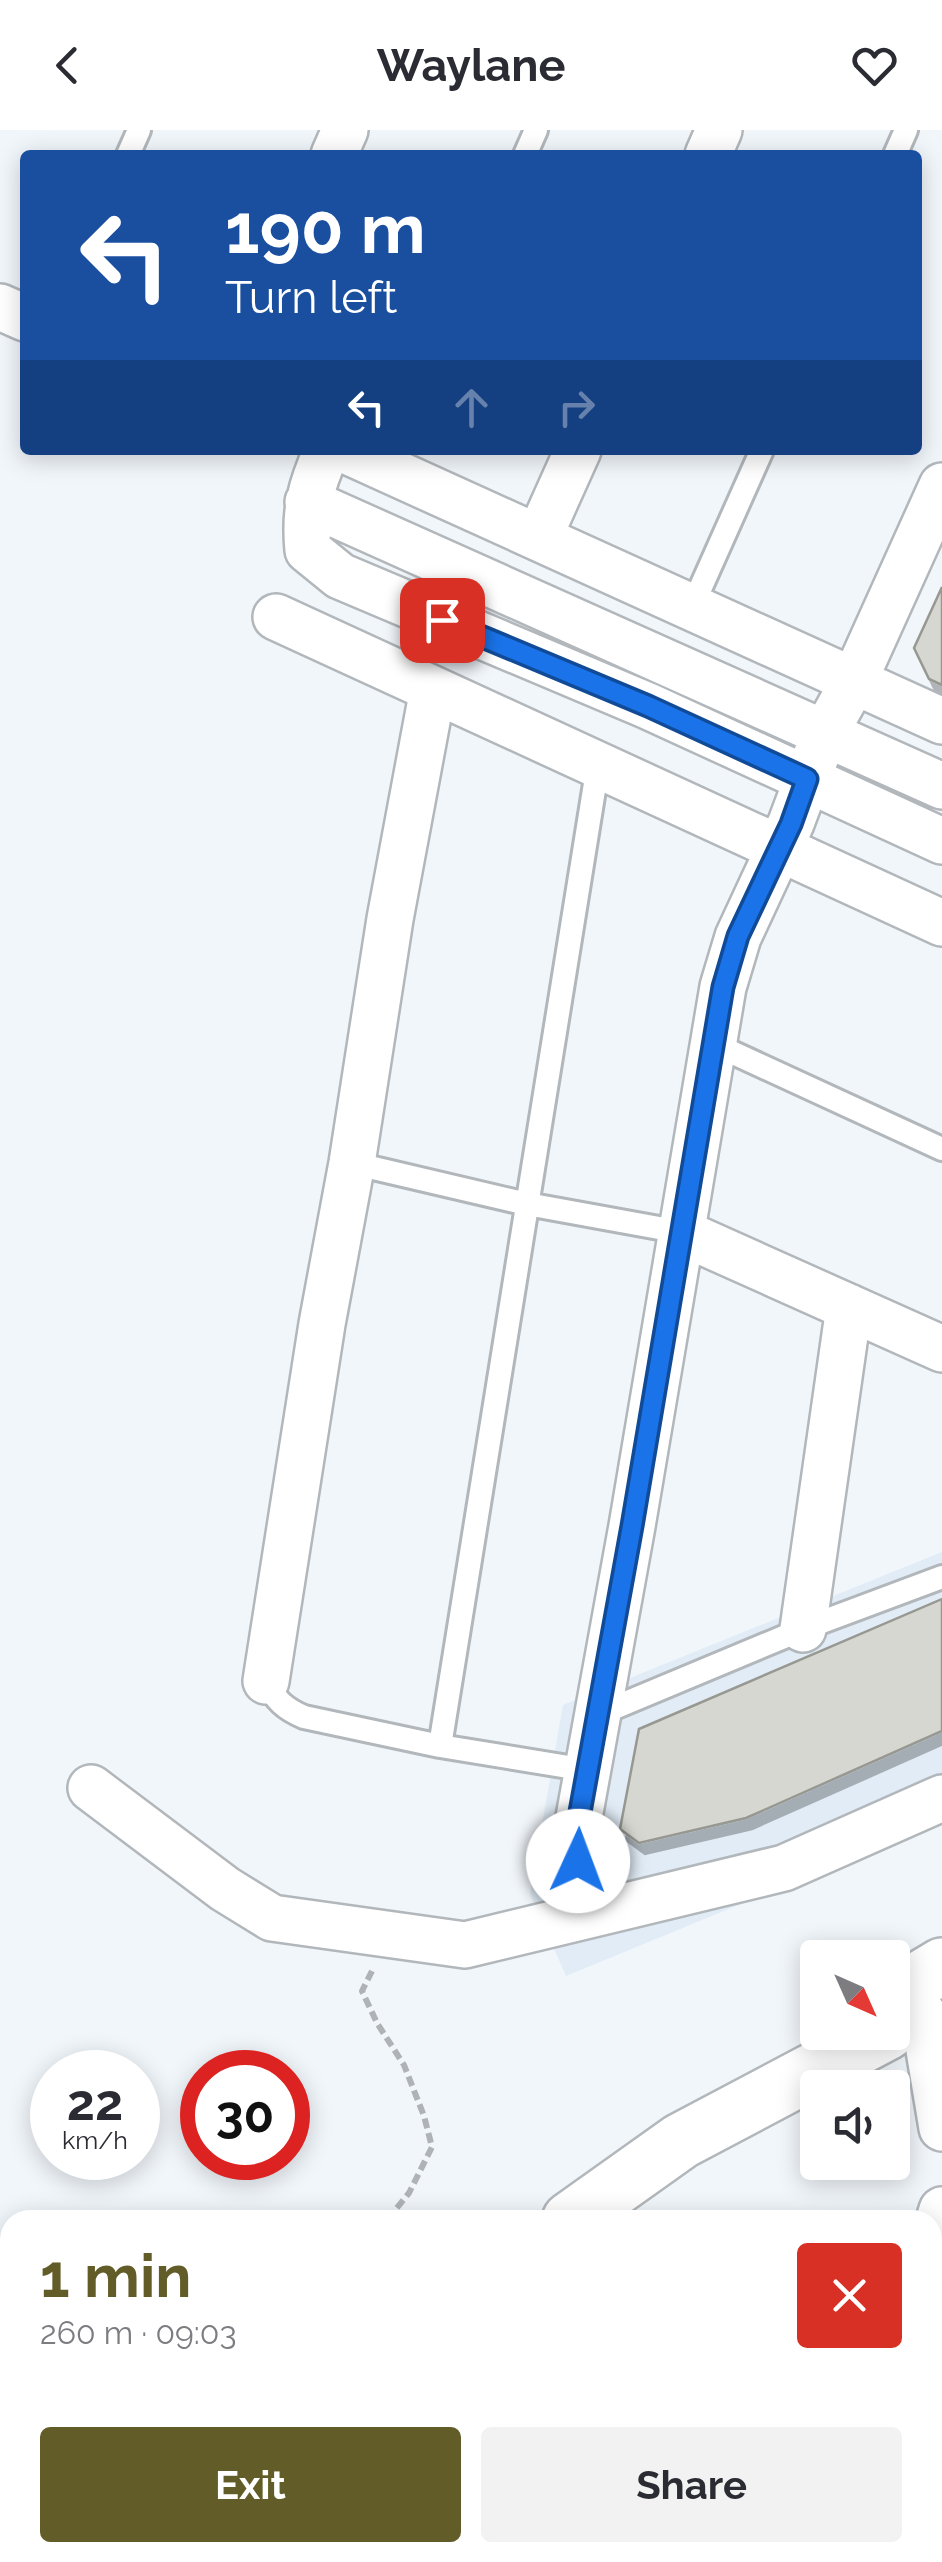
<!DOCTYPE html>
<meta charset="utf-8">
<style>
body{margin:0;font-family:Raleway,sans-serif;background:#f2f2f3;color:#2b2b33;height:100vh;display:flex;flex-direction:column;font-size:38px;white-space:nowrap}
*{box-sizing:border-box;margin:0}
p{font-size:32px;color:#7c7c81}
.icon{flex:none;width:55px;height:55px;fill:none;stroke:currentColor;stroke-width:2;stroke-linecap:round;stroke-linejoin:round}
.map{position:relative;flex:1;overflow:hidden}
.sheet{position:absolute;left:0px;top:2080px;width:942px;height:352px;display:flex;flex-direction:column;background:#fff;border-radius:30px 30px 0 0;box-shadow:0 5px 25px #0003}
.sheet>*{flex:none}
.top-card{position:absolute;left:20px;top:20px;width:902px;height:305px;border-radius:10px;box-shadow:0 5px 25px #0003;background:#1a4fa0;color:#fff;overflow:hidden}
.needle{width:65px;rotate:135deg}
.buttons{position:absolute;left:800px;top:1810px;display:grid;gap:20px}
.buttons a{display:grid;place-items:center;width:110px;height:110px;border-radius:10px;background:#fff;box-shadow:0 5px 25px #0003;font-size:50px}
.speed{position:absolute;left:30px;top:1920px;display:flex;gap:20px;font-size:50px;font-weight:700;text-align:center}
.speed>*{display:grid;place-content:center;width:130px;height:130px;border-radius:50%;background:#fff;box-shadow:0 5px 25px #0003;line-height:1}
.speed small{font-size:25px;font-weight:400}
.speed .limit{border:15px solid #d22;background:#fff;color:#111}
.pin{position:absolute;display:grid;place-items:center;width:85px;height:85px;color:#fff;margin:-42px;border-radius:20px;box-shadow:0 5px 15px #0006}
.me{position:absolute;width:110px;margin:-55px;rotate:2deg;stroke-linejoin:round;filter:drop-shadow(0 0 8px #0008)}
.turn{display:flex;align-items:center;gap:35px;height:210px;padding:0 40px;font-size:45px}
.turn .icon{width:130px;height:130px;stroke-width:2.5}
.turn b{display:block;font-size:70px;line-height:85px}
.lanes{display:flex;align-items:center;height:95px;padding:0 40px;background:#0003;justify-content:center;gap:50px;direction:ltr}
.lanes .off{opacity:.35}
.round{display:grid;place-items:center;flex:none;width:105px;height:105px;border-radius:10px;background:#f2f2f3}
.summary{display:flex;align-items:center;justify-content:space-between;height:170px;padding:0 40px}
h1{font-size:60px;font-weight:700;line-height:75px;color:#625c28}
.cta{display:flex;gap:20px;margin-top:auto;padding:20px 40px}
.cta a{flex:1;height:115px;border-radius:10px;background:#625c28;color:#fff;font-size:40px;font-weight:700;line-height:115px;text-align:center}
.cta a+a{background:#f2f2f3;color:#2b2b33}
header{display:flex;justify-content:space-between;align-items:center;height:130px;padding:0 40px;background:#fff;font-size:45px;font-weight:700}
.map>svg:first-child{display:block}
.built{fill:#e1ecf6}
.building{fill:#d7d7d1;stroke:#989892;stroke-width:2.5;filter:url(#shadow)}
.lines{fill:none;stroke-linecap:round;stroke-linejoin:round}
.lane-casing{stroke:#b2b7bb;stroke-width:28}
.street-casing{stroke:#b2b7bb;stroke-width:50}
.secondary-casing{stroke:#b2b7bb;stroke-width:60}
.path{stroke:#afb3b6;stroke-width:6;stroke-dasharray:10 5;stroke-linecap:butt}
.lane{stroke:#fff;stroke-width:22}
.street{stroke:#fff;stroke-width:45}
.secondary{stroke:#fff;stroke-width:55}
.route-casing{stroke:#114b97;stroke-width:25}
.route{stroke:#1a73e8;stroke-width:18}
</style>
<header><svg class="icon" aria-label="back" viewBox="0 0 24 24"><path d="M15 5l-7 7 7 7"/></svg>Waylane<svg class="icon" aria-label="heart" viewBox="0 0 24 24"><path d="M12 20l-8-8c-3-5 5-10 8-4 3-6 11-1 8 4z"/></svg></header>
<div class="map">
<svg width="942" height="2432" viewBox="0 0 942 2432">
<defs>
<filter id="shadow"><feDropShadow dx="6" dy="11" stdDeviation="0" flood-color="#0004"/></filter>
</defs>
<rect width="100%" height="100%" fill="#f1f6fb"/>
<path class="built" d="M942 1422V1691L566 1846 530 1764 563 1575Z"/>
<path class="building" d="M942 457V555L929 549 914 518Z
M942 1469V1601L746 1688 639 1713 620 1699 639 1599Z"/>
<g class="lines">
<defs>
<path id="lane" d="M128 25 139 0
M525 25 536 0
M895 25 906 0
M692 477 762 320
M714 914 942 1019
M352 1033 527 1074 681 1102
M266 1551C275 1570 285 1579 304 1587L440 1616 587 1640
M597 1585 803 1499 942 1447
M440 1616 598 635
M641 2432 653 2422"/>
<path id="street" d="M334 25 345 0
M708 25 719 0
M0 177 25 188
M327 320C311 356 304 380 308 420L340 446 648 576 942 711
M345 320 942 591
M308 372 942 656
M539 407 578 320
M276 487 942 793
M681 1102 942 1219
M803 1499 849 1177
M266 1551 322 1194 352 1033 390 789 433 559
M91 1658 225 1759 272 1788 465 1815 784 1738 942 1668
M584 1786 576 1704 632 1396 723 857 738 807 791 693 824 605 854 551 942 356
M923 1884 942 1998
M932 2113 942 2080
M811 2422 813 2432
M7 2432 14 2422
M361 2432 372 2422"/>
<path id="secondary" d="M892 1866 942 1836
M570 2090 681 2011 887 1902
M165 2432 174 2422"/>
</defs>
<use href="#lane" class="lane-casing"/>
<use href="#street" class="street-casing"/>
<use href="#secondary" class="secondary-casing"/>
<path class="path" d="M372 1841 362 1861 377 1893 404 1935 424 1986 432 2017 409 2063 387 2090"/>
<use href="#lane" class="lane"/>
<use href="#street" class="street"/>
<use href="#secondary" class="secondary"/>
</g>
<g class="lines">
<defs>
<path id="route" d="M442 490 648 576 807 649 791 694 738 806 723 857 632 1396 576 1704 578 1731"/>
</defs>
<use href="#route" class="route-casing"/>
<use href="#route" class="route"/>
</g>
</svg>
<div class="buttons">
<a><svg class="needle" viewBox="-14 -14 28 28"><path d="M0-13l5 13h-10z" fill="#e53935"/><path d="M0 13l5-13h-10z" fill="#7c7c81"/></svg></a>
<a><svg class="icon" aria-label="sound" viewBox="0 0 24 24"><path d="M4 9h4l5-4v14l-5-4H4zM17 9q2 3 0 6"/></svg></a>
</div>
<div class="speed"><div>22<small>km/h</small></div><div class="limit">30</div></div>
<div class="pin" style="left:442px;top:490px;background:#d93025"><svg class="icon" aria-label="arrive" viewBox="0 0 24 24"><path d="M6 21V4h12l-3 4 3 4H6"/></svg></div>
<svg class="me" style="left:578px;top:1731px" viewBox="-20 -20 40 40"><circle r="19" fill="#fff"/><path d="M0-13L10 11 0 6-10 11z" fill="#1a73e8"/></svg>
<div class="top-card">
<div class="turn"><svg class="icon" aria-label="left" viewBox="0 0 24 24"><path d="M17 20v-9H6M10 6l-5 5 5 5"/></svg><div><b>190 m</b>Turn left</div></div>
<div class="lanes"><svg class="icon" aria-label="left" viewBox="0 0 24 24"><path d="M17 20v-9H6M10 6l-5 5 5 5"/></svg><svg class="icon off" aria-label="ahead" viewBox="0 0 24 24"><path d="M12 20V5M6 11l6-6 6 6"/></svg><svg class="icon off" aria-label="right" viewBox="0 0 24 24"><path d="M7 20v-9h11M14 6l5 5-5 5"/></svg></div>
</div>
<section class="sheet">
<div class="summary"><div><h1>1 min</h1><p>260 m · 09:03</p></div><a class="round" style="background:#d93025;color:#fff"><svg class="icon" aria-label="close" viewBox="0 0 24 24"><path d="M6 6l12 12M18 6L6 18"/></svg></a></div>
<div class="cta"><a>Exit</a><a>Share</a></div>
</section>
</div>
